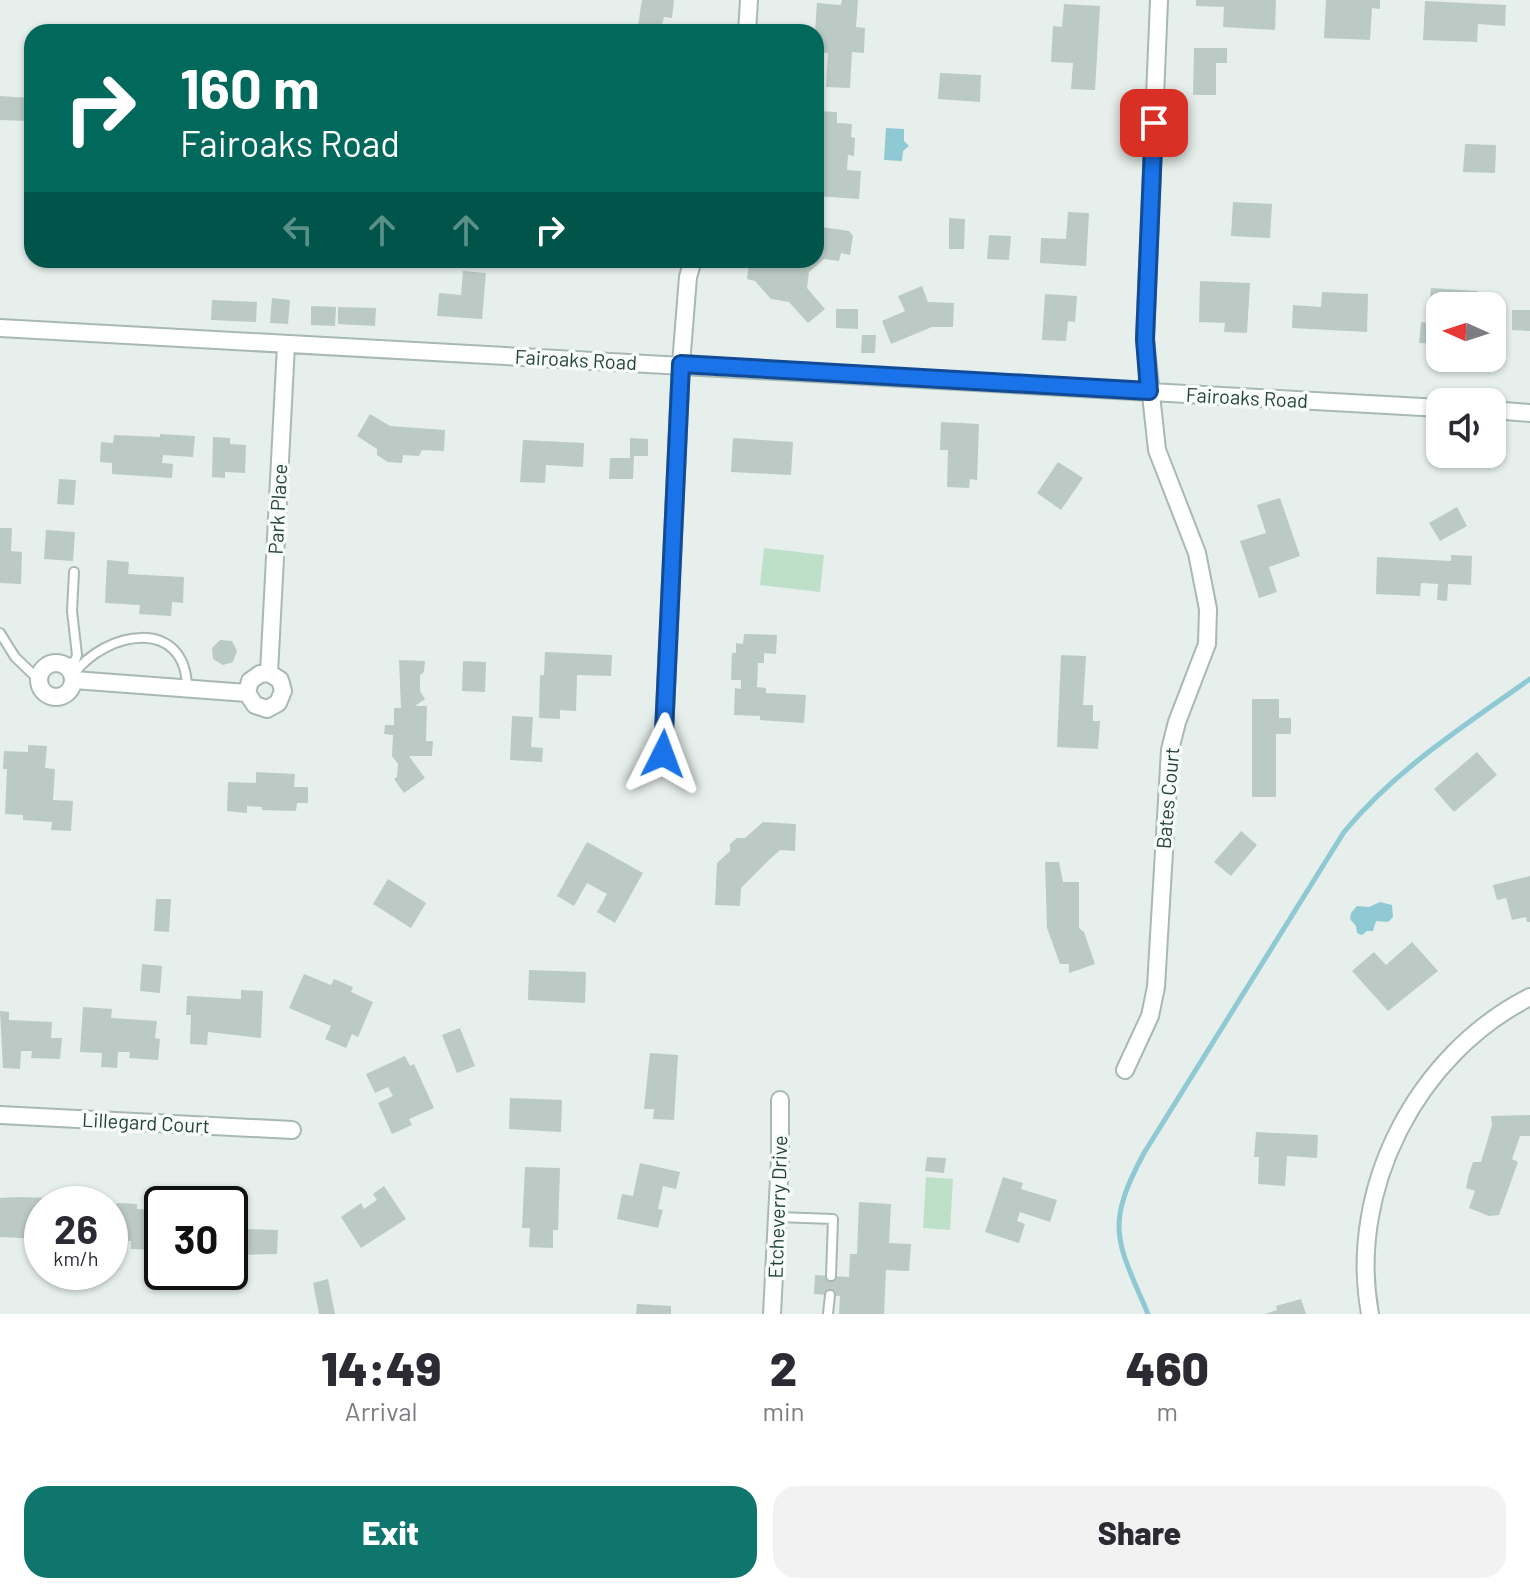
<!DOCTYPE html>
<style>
body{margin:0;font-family:Barlow,sans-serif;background:#f2f2f3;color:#2b2b33;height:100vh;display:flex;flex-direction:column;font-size:30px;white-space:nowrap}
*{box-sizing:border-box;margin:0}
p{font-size:26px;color:#7c7c81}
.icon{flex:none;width:44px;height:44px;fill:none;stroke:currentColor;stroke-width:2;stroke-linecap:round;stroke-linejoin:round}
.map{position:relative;height:1314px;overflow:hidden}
.drawer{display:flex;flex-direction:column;background:#fff;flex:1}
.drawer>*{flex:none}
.guide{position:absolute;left:24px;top:24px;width:800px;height:244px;border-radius:24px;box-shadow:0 2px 6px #0004;background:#00695c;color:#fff;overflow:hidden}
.needle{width:52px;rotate:273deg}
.tools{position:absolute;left:1426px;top:292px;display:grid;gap:16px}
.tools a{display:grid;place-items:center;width:80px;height:80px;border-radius:16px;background:#fff;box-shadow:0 2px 6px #0004;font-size:40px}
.speed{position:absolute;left:24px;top:1186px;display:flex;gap:16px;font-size:40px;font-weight:700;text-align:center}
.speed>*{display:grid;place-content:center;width:104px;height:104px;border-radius:50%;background:#fff;box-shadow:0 2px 6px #0004;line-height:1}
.speed small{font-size:20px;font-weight:400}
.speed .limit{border:4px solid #111;border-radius:12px;background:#fff;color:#111}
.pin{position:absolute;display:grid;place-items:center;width:68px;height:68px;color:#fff;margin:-34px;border-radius:16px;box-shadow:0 4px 12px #0006}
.me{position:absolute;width:88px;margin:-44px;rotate:3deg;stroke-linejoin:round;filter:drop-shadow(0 0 6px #0008)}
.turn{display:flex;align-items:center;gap:28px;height:168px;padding:0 24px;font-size:36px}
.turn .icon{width:104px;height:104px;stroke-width:2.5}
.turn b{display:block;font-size:56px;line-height:68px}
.lanes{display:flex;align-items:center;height:76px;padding:0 24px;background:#0003;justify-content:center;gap:40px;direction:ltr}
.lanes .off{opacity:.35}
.eta{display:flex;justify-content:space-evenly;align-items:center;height:136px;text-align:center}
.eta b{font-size:48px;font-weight:800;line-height:56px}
.primary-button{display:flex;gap:16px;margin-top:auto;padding:16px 24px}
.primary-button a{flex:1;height:92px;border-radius:24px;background:#0f766e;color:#fff;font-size:32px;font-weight:800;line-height:92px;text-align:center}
.primary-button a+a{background:#f2f2f3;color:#2b2b33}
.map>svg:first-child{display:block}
.green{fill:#bfe0c8}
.water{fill:#8ec9d4}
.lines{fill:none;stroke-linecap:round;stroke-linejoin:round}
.stream{stroke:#8ec9d4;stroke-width:5}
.building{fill:#bbcac4}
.lane-casing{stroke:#a8b8b2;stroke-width:12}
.street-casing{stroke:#a8b8b2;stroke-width:20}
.lane{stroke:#fff;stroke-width:8}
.street{stroke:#fff;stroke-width:16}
.route-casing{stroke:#114b97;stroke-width:20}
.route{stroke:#1a73e8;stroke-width:14}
.labels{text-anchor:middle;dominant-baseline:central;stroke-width:7;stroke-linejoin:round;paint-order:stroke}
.street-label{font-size:20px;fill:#24423a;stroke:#f7fbf9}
</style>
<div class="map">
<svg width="1530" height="1314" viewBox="0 0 1530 1314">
<rect width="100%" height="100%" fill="#e6efeb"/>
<path class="green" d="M764 548 824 555 820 592 760 585Z
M926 1177 953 1179 950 1230 923 1228Z"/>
<path class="water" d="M886 128 904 129V141L909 146 903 151 902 161 884 160Z
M1380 902 1392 905 1393 917 1388 922 1376 921 1373 931H1367L1362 935 1357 933 1356 926 1350 919 1351 913 1357 906 1369 907Z"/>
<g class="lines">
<path class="stream" d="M1148 1314C1117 1241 1104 1227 1144 1153L1344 832C1396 769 1464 726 1530 679"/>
</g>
<path class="building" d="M642 0H674L672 18 664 17 660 32H637Z
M842 0H858L856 27 865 28 864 53 852 52 850 88 826 87 828 53 820 52V42H816L815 32 817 3 841 5Z
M1196 0H1276L1275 30 1223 27 1224 7 1196 6Z
M1326 0H1380V9L1372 8 1370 40 1324 38Z
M1425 1 1506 5 1505 26 1478 24 1477 42 1423 40Z
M1064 4 1100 6 1095 90 1071 89 1073 63 1051 62 1053 26 1062 27Z
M1194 48H1227V63H1216V95H1193Z
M940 73 981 75 980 102 938 99Z
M0 96 31 98 29 121 0 120Z
M817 111 837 112V123L852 124 851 137 855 138 854 156 848 155 847 170 861 171 859 199 816 196Z
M1465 144 1496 145 1495 173 1463 172Z
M1233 202 1272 204 1270 238 1231 236Z
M1068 212 1089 213 1086 266 1040 263 1041 238 1066 239Z
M949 218 965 219 964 249H949Z
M822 227 849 231 853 236 850 255 841 253 839 261 824 259 809 272 807 288 825 309 808 323 789 302 771 299 755 281 747 279 749 264 754 260H816V236Z
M989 235 1011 236 1009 260 987 259Z
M541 260H590L589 265 572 264V268L541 266Z
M463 271 486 273 482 319 437 316 439 293 461 295Z
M1200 281 1250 283 1247 333 1224 332 1225 323 1199 322Z
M922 286 928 302 954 303 953 327H932L891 344 882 321 905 311 898 296Z
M1431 288 1478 291 1477 306H1440V344L1419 343 1421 322 1428 323Z
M1322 292 1368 294 1367 332 1292 328 1293 305 1321 307Z
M1045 294 1077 296 1075 322 1068 321 1066 341 1042 340Z
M272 298 290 300 288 324 270 323Z
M212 300 257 302 256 322 211 320Z
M311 306 336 307 335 326 311 325Z
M338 307 376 308 375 326 338 324Z
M836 309H858V329L836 328Z
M1512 310H1530V331L1512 330Z
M862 335H876L875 353H861Z
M370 414 390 426 445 430 444 451 422 450 419 456 403 455 402 463 388 462 377 455V449L357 436Z
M941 422 979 424 977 480 970 479 969 488 947 487 948 450H940Z
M160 434 195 436 193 457 163 455 162 463 173 464 172 478 112 474V463L100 462 101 442 113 443 114 435 160 437Z
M213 437 230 438V444L246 445 245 473 225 472V478L212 477Z
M630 438 648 439V456H634L633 479H609L610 458H630Z
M733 438 793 442 791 475 731 472Z
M523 440 584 443 583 467 546 465 545 483 520 482Z
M1058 462 1083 478 1061 510 1037 493Z
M59 479 76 480 74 505 57 504Z
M1280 498 1300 556 1269 567 1277 592 1259 598 1240 541 1266 533 1257 505Z
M1457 507 1467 526 1440 541 1429 523Z
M0 528H12L11 551 22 552 21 584 0 583Z
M46 530 75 532 73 561 44 559Z
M1451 555 1472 556 1471 585 1448 584 1447 601 1437 600 1438 584 1421 583 1420 596 1376 594 1377 557 1451 561Z
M107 560 129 562 128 574 184 577 183 603 172 602 171 616 139 614 140 605 105 603Z
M744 634 777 635 776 654 764 653V663H758L757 687 766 688V693L806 695 804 723 760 720V716L734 715 735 688 741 689V680H731L732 653H736V643L743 644Z
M220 640 232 641 237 651 233 662 223 665 213 659 212 648Z
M545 652 612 655 611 676 577 675 576 711 560 710V719L539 718 540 675H544Z
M1061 655 1086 656 1083 705H1093V721H1100L1098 749 1057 747Z
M399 660 425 661 424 672 420 675V691L425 699 415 706H427L426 741H433L432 756H409L425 778 404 793 394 779 397 777 398 764 392 756 393 735 384 734 385 725H394V708H401Z
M463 661 486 662 485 692 462 691Z
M1252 699H1279V718H1291V734H1276V797H1252Z
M512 716 533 717 531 747 543 748 542 762 510 760Z
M28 745 47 746 45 768 55 769 53 800 73 801 71 831 51 830 52 822 23 820V815L5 814 7 769H3L4 751 28 752Z
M1477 752 1497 775 1454 812 1434 789Z
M256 772 295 774 294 787H308V803H297L296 811 262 810V807L247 806V813L227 811 228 782 256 783Z
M763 822 796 824 795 851 780 850 770 859 741 888 740 906 715 905 717 863 730 851V844L737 838H745Z
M1241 831 1257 845 1231 876 1214 862Z
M587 842 643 873 615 923 597 912 607 894 587 883 574 906 557 896Z
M1045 862H1059L1063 882H1079V928L1084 932 1095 964 1069 973V964H1060L1047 928Z
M1530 876V922H1527L1526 917 1512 920 1506 898 1497 900 1493 885Z
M388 879 426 903 411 928 373 904Z
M156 899H171L169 932 154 931Z
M1412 942 1438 971 1388 1011 1352 971 1374 952 1386 965Z
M142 964 162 966 160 993 140 991Z
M529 970 586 972 585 1003 528 1000Z
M304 974 331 985 334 979 353 987 351 992 373 1002 358 1037 352 1034 346 1048 325 1039 331 1026 289 1008Z
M241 990 263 991 261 1038 208 1032 207 1045 190 1044 191 1015H186L187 996 241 999Z
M83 1007 112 1009 111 1018 157 1021 155 1038 160 1039 158 1060 129 1058 130 1052H118L117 1068 101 1067 102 1053 80 1052Z
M0 1011 9 1012V1020L52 1022 51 1038H62L60 1059 31 1058 32 1051H21L20 1069 3 1068Z
M460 1028 475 1066 457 1073 442 1035Z
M650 1053 678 1055 674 1120 653 1119 654 1109H644Z
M405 1056 410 1066 414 1064 434 1108 409 1119 412 1125 392 1134 378 1103 393 1096 388 1087 375 1093 366 1074Z
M510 1098 562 1100 561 1132 509 1129Z
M1530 1115V1136H1520L1512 1159 1518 1162 1499 1215 1489 1216 1469 1208 1475 1191 1466 1188 1469 1174 1473 1162H1481L1492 1125 1491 1116Z
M1256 1132 1318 1135 1317 1158 1287 1156 1285 1186 1258 1184 1259 1157H1254Z
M927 1157 946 1158 944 1173 925 1171Z
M640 1163 680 1172 676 1189 663 1186 658 1209 663 1210 658 1228 617 1219 622 1194 633 1196Z
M525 1167 560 1168 558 1230H553V1248L529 1247 530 1228H522Z
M1003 1177 1023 1183 1021 1189 1057 1200 1050 1222 1020 1212 1017 1221 1025 1224 1019 1243 985 1232Z
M384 1186 406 1219 361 1248 341 1217 361 1203 364 1209 377 1200 373 1194Z
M20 1197 49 1198V1204H42V1239L0 1237V1198Z
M859 1202 891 1204 889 1243 911 1244 909 1271 886 1270 884 1314H839L840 1296 814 1294 815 1275 849 1277 850 1254H857Z
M119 1203 137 1204V1209L158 1210 156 1250 131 1249V1241L110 1240V1205Z
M230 1213H244V1229L278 1230 277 1254 240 1255 241 1248H230Z
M328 1279 335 1314H319L313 1283Z
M1301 1299 1306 1314H1265L1277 1310 1276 1306Z
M637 1304 671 1306V1314H636Z"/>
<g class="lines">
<defs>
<path id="lane" d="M0 633 15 657 39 680
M66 664 75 661 77 655 72 611 74 572
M74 674C105 631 186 616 187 688
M777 1217 833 1219 831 1276
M828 1314 830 1295"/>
<path id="street" d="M747 32 749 0
M0 328 1440 408
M1492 410 1530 413
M39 680a17 17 0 1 1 34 0a17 17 0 1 1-34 0Z
M269 673 260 674 250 681 247 693 255 705 267 709 278 703 283 691 280 680 269 673 286 345
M74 680 247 693
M663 754 681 364 688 277 693 260
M1125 1070 1150 1016 1156 987 1170 750 1177 722 1207 644 1208 609 1197 553 1157 450 1145 339 1159 0
M0 1115 292 1130
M772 1314 780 1159V1100
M1370 1314C1347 1189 1417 1054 1530 997"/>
</defs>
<use href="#lane" class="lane-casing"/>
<use href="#street" class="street-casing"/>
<use href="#lane" class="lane"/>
<use href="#street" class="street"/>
</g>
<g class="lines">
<defs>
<path id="route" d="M663 754 681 364 1149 391 1145 339 1154 123"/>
</defs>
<use href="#route" class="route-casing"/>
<use href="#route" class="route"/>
</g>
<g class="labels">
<g class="street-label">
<text transform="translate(576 359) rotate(3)">Fairoaks Road</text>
<text transform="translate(1247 397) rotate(3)">Fairoaks Road</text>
<text transform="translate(277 509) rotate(-87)">Park Place</text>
<text transform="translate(1167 798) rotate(-85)">Bates Court</text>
<text transform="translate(146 1122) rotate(3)">Lillegard Court</text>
<text transform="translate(777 1207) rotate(-88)">Etcheverry Drive</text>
</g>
</g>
</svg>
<div class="tools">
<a><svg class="needle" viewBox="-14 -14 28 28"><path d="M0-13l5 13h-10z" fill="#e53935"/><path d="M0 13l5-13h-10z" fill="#7c7c81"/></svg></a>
<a><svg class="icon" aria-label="sound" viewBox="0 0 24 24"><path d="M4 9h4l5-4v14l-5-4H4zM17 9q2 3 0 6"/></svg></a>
</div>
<div class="speed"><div>26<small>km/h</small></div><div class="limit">30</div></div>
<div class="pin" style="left:1154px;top:123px;background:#d93025"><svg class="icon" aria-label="arrive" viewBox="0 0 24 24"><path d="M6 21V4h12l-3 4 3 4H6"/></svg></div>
<svg class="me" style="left:663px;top:754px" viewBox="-20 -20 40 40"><path d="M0-17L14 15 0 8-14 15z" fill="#1a73e8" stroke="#fff" stroke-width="4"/></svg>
<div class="guide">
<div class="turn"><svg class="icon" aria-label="right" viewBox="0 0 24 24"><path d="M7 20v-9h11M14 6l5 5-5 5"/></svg><div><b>160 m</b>Fairoaks Road</div></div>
<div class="lanes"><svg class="icon off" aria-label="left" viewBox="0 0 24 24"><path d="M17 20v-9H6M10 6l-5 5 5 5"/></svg><svg class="icon off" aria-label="ahead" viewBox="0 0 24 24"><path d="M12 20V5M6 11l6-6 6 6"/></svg><svg class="icon off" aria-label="ahead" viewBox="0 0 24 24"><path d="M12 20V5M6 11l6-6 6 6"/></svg><svg class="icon" aria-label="right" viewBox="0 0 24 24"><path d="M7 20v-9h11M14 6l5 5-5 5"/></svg></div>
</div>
</div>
<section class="drawer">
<div class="eta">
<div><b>14:49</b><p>Arrival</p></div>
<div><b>2</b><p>min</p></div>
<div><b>460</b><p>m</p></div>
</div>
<div class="primary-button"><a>Exit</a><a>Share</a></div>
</section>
